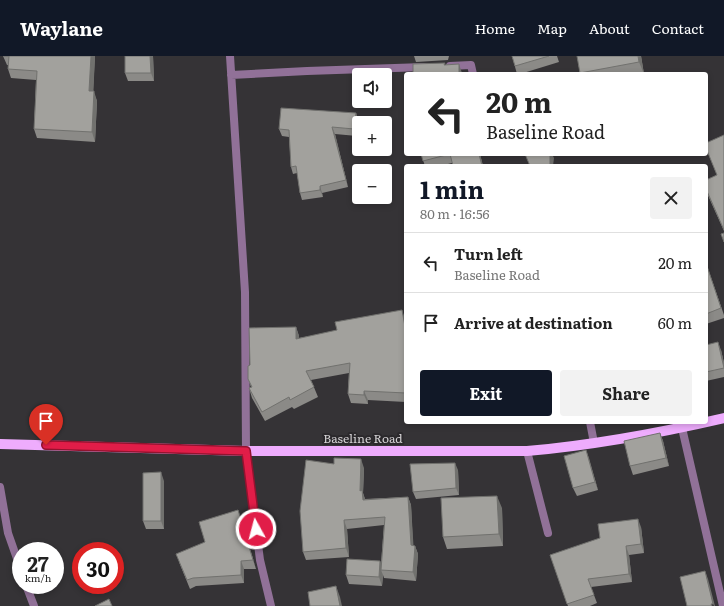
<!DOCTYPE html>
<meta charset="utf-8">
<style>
body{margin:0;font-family:Literata,serif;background:#f2f2f2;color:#222;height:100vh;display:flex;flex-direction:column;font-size:15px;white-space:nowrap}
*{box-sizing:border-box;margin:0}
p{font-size:13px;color:#767676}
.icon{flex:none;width:22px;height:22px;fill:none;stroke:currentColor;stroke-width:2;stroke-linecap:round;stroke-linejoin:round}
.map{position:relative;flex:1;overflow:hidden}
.sheet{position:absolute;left:404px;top:108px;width:304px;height:260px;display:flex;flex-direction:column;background:#fff;border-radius:4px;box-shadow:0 2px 6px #0003}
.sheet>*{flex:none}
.top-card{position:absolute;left:404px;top:16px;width:304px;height:84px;border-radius:4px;box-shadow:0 2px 6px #0003;background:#fff;color:#222;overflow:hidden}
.buttons{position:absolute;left:352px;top:12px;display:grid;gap:8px}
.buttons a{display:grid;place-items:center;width:40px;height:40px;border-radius:4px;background:#fff;box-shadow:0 2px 6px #0003;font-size:20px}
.speed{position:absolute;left:12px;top:486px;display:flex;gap:8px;font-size:20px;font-weight:700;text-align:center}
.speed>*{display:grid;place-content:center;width:52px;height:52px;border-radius:50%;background:#fff;box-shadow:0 2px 6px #0003;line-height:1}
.speed small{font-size:10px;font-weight:400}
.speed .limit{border:6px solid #d22;background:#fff;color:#111}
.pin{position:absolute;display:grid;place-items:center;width:34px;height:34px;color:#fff;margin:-41px -17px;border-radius:50% 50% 50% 0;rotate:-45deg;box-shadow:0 0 4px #0007}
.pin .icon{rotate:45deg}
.me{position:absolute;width:44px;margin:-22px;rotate:353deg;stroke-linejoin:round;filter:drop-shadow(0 0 3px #0008)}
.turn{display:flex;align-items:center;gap:14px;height:84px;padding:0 16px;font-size:18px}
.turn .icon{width:52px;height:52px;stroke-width:2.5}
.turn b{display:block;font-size:28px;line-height:34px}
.round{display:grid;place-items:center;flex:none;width:42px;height:42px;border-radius:4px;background:#f2f2f2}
.headline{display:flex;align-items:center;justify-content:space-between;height:68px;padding:0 16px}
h1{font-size:24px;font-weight:700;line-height:30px;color:#111827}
.primary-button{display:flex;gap:8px;margin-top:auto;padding:8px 16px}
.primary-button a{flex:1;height:46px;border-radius:4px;background:#111827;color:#fff;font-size:16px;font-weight:700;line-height:46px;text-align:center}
.primary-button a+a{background:#f2f2f2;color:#222}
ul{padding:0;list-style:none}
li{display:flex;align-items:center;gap:12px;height:60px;padding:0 16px;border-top:1px solid #e0e0e0}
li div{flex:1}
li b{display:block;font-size:15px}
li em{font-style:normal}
header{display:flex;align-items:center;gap:24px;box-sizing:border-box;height:56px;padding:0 20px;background:#111827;color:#fff}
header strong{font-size:19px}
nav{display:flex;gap:22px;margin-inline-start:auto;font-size:14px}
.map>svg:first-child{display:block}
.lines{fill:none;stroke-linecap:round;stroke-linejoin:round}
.minor{stroke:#917198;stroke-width:8}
.primary{stroke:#eeacfd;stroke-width:10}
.wall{fill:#8b8a87}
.shaded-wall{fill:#71716e}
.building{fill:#a2a19d;stroke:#71716e}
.route-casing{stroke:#92132f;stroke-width:10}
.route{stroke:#e11d48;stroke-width:7}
.labels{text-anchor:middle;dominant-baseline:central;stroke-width:4;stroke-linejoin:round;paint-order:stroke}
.street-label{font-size:12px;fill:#d3d1d3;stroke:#2b292c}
</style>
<header>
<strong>Waylane</strong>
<nav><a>Home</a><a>Map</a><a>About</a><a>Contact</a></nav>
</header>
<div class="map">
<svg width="724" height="550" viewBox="0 0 724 550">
<rect width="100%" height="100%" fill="#353336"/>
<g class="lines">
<path class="minor" d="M230 0 245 236 246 395 260 504 271 550
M450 10 471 9 473 18
M231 19 307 15 424 11
M590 366 594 387
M682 372 723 550
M527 395 548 477
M0 431 8 477 21 514
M26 529 34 550"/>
<path class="primary" d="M0 388 246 395H527C594 389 659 377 724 362"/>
</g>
<path class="wall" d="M3 0H95L93 35 97 45 95 86 37 82 34 73 36 24 11 22 8 13V9H7Z
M125 0H153L154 25H128L125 17Z
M414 0H449L448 4 416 6Z
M512 0H557L559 6 520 18H517Z
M577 0H641L644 18H580Z
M356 57 358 64 357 80 335 78 348 131 322 137 323 141 302 144 300 137 297 117 293 118 291 111 289 81 282 80 279 73Z
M724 79V175L706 135V124L717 119 706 92Z
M421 98H480L483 110H453L452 107 440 110H425Z
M706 207 724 259V262L706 268Z
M405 263 406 267V346L368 344V348L351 347 348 338 349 317 311 324 318 341 294 353 292 351 265 365 252 342 249 332 251 331 248 323 250 309 296 271 299 280V282Z
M706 289 721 294 724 307V321L706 325Z
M660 377 663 385 669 410 633 419 630 410Z
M586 394 598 434 577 440 573 432Z
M334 408 364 412 363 437 365 443 408 441 411 449 413 490H415L418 498 416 525 384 522 383 519 382 530 349 528 346 519 380 505 381 508 384 469 347 473 349 501 306 504 303 496Z
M458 414 459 439 416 443 413 436Z
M164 425V473H146L143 465Z
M502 452 503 490 447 493 443 481Z
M238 454 256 513H244V527L196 530 190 533 179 506 205 486Z
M641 471 644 497 629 499 632 526 591 531 597 547 590 550H568L550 499Z"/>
<path class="shaded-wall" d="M91 0H95L93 44 89 35Z
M150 0H153L154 25 151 17Z
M638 0H641L644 18 639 6Z
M459 8 462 17V18H459Z
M94 35 97 45 95 86 92 76Z
M356 57 358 64 357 80 354 73Z
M332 71 335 78 348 131 346 124Z
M479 98H480L483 110H482Z
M550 98H552L554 102 553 110H550Z
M320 130 322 137 323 141 320 134Z
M402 254 405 263 406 267V276Z
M296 271 299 280V292L296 283Z
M718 286 721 294 724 307V313Z
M364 335 368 344V348L364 339Z
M660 377 663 385 669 410 666 402Z
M586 394 589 402 598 434 595 426Z
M361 403 364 412 363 437 365 443 366 452 360 435Z
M455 407 458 414 459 439 456 432Z
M161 416 164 425V473L161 465Z
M497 440 502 452 503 490 499 478Z
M408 441 411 449 414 498 411 489Z
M238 454 241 462 256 513 253 504Z
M638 463 641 471 644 497 641 488Z
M344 464 347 473 349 501 346 492Z
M415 490 418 498 416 525 413 516Z
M626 490 629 499 632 526 629 518Z
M241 505 244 513V527L241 519Z
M380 505 383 513 381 514 383 519 382 530 379 521Z
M705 515 708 523 715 550H714L713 548Z
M336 530 340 541 342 550H340Z"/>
<path class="building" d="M3 0H91L89 35H94L92 76 34 73 37 15 8 13 9 0Z
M125 0H150L151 17H125Z
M512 0H549L515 10Z
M577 0H638L639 6 580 17Z
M445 7 444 9 459 8V18H413V8Z
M281 52 356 57 354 73 332 71 346 124 320 130V134L300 137 296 110 291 111 289 74 279 73Z
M724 79V174L706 133V124L717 119 706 92V87Z
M421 98H479L482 110H453L450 98 423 105Z
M525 98H550V110H486L491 109 530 110Z
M724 177V186L721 178Z
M706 207 721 252 706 258Z
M402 254 406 276V337L364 335V339L348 338 350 307 306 315 314 331 290 344 289 341 262 356 249 332 252 331 248 323V310L250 309 249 272 296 271V283L337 274 335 266Z
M718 286 724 312 706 316V289Z
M660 377 666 402 630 410 624 385Z
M586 394 595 426 573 432 564 400Z
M334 402 361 403 360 435 362 434 363 444 408 441 411 489 415 490 413 516 381 514 385 461 344 464 346 492 303 496 300 455 306 404 334 408Z
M455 407 456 432 413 436 410 408Z
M161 416V465H143V417Z
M497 440 499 478 443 481 441 442Z
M238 454 253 504 241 505V519L193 522 187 524 176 498 205 486 199 466Z
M638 463 641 488 626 490 629 518 588 523 594 539 567 548 550 499 600 482 598 468Z
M347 503 380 505 379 521 346 519Z
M705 515 713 548H711L712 550H687L680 521Z
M336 530 340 550H310L308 536Z
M109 543 112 550H95Z"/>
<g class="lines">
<defs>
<path id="route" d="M46 389 246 395 256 473"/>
</defs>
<use href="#route" class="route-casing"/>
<use href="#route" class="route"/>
</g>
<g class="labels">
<g class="street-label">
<text x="363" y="382">Baseline Road</text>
</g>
</g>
</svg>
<div class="buttons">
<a><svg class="icon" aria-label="sound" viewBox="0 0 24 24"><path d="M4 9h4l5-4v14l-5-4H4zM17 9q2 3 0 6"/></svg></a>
<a>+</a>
<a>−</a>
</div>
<div class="speed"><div>27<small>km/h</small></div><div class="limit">30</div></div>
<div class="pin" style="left:46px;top:389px;background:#d93025"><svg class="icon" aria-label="arrive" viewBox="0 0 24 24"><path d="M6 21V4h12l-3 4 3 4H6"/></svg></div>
<svg class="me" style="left:256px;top:473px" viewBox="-20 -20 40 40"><circle r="17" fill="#e11d48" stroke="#fff" stroke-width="3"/><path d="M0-11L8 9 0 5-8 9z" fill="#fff"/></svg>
<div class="top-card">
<div class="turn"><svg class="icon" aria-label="left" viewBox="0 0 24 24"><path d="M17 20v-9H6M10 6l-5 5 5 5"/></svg><div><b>20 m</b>Baseline Road</div></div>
</div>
<section class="sheet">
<div class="headline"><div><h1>1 min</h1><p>80 m · 16:56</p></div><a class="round"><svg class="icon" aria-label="close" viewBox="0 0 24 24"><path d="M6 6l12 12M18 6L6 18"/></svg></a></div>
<ul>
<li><svg class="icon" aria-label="left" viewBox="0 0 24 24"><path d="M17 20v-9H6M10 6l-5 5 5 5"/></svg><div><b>Turn left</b><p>Baseline Road</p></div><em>20 m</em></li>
<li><svg class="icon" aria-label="arrive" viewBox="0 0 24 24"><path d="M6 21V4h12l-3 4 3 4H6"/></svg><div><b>Arrive at destination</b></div><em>60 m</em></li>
</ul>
<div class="primary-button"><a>Exit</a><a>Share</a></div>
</section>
</div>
